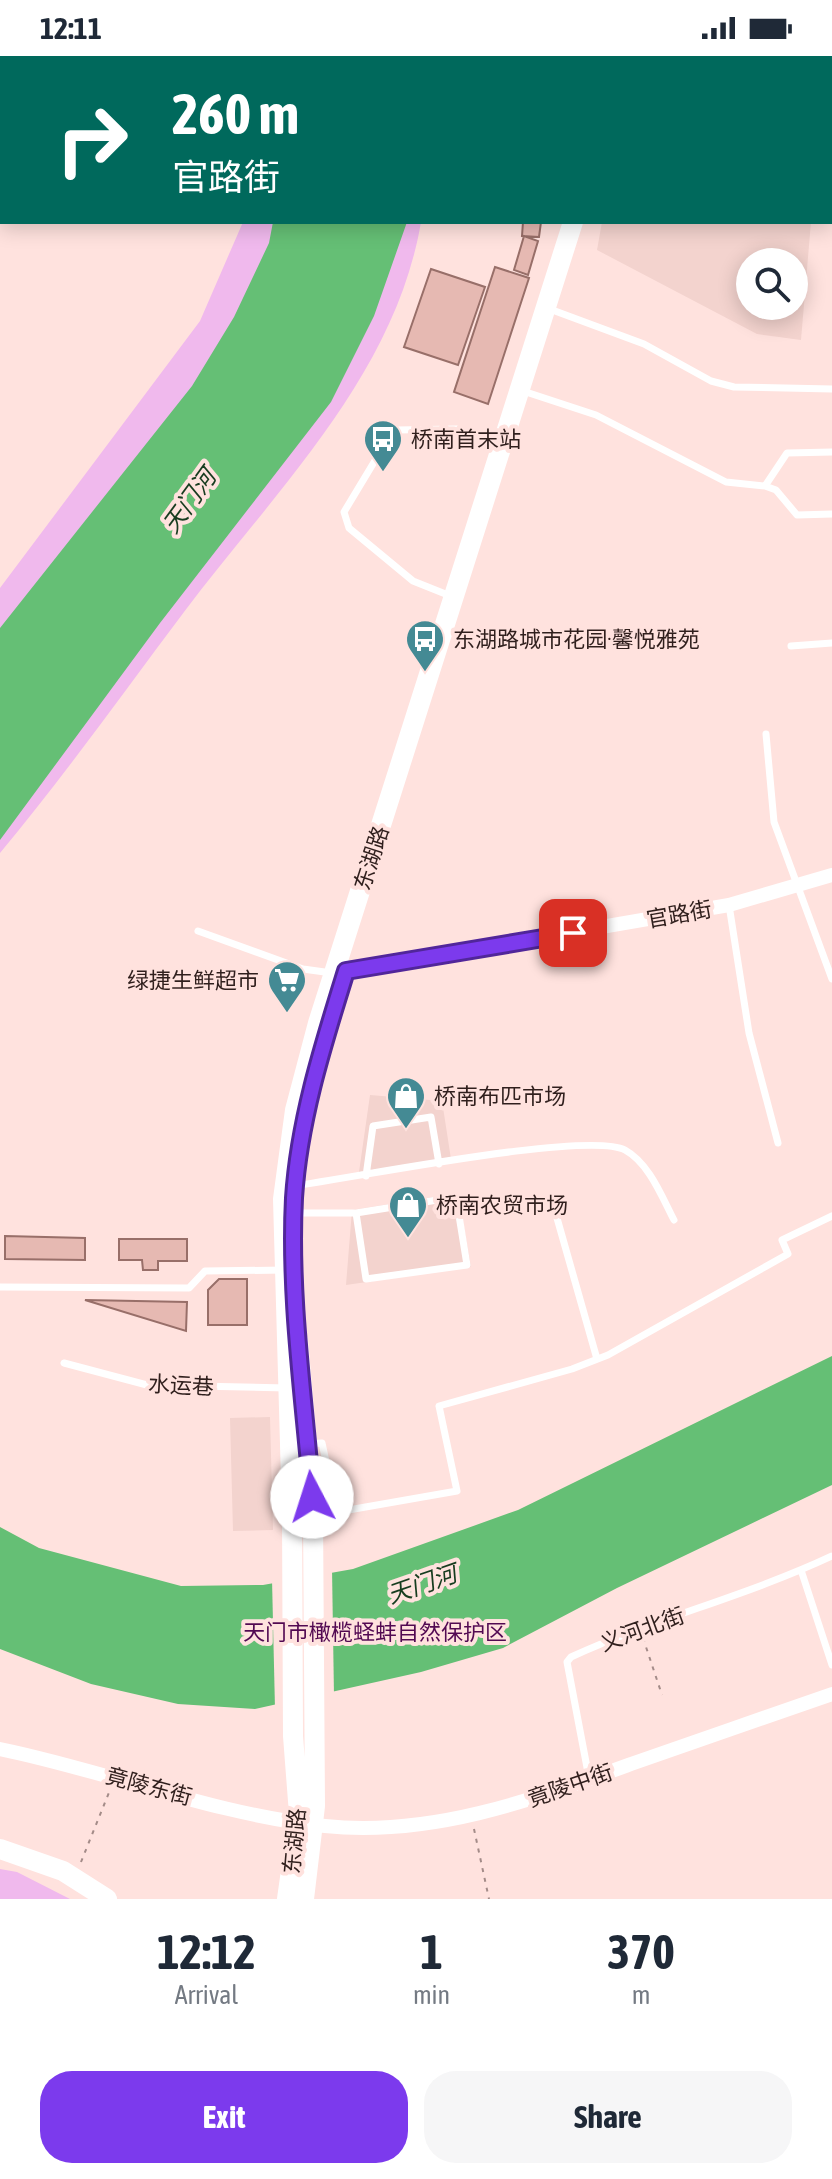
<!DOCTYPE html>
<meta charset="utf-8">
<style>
body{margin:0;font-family:"Asap Condensed","Noto Sans SC",sans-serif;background:#f6f6f7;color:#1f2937;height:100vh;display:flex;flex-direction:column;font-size:30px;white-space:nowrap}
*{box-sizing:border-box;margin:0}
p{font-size:26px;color:#747a83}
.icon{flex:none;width:44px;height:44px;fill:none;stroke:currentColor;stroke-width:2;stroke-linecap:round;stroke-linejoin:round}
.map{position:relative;height:1843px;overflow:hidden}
.drawer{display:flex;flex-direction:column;background:#fff;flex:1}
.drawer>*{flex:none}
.guide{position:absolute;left:0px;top:0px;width:832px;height:168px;box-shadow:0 4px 20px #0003;background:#00695c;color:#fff;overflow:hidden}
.controls{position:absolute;left:736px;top:192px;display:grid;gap:16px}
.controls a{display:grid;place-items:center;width:72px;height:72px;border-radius:50%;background:#fff;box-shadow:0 4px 20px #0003;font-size:40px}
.pin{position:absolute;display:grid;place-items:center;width:68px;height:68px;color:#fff;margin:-34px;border-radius:16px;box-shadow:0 4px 12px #0006}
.me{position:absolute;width:88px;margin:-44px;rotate:355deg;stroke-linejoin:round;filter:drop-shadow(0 0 6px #0008)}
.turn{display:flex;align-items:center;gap:28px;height:168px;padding:0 40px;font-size:36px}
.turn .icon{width:104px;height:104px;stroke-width:2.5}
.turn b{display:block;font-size:56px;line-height:68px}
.eta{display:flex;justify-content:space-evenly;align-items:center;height:136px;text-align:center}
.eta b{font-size:48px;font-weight:700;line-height:56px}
.cta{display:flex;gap:16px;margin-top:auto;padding:16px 40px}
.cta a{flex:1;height:92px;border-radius:32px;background:#7c3aed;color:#fff;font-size:32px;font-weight:700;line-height:92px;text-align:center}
.cta a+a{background:#f6f6f7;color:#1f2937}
.status{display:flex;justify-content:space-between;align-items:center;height:56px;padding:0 40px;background:#fff;direction:ltr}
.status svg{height:22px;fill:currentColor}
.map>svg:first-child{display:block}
.built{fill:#f3d3ce;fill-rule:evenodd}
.green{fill:#f0b9ed}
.water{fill:#65bf75}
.pier{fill:#ffe2de}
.building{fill:#e6b9b2;stroke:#986f69;stroke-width:2}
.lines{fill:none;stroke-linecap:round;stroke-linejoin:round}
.path{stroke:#a38b88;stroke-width:2;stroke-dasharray:4 6;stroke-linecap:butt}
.lane{stroke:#fff;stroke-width:7}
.street{stroke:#fff;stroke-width:14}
.secondary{stroke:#fff;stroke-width:20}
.route-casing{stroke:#51269a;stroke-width:20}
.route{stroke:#7c3aed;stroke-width:14}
.labels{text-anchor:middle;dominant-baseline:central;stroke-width:8;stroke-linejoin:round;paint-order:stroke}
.poi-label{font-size:22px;fill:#301f1d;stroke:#ffe2de;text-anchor:start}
.street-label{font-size:22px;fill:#301f1d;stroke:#ffe2de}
.park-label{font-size:22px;fill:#520952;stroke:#ffe2de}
.water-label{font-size:24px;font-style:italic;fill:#173c1f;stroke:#ffe2de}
</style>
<div class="status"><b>12:11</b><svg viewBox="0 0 49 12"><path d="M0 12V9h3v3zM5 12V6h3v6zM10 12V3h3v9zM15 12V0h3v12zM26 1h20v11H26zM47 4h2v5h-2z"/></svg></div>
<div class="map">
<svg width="832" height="1843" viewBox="0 0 832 1843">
<rect width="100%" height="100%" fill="#ffe2de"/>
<path class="built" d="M602 166H811L801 284 757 278 597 194ZM794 206V250H750V206Z
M370 1039 442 1045 451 1103 359 1116Z
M458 1137 471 1211 346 1229 352 1154Z
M270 1361 273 1474 233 1475 230 1362Z"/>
<path class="green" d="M243 166H421C395 320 274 436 184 556 123 637 65 719 0 797V532L200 265Z
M0 1813 17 1816 70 1843H0Z"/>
<path class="water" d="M265 0H404L405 2H266Z
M273 166H407L374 260 331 346 160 567 0 784V572L192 330 234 261 269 187Z
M832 1300V1429L617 1532 503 1592 421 1616 255 1653 178 1648 91 1628 0 1593V1471L39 1492 181 1530 263 1529 353 1513 518 1454Z"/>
<path class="pier" d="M332 1513 334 1640 275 1653 272 1523Z"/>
<path class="building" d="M523 166H541L539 181 522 180Z
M524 180 538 185 528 219 514 214Z
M495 211 529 222 488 348 454 336Z
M431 213 485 231 458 309 404 291Z
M5 1180 85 1182V1204L5 1203Z
M119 1183H187V1205H158V1214H143L142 1204H119Z
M219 1223H247V1269H208V1234Z
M85 1244 187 1246 186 1275Z"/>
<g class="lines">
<path class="path" d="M643 1582 662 1639
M474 1773 489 1843
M81 1806 110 1734"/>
<path class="lane" d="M665 2 666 0
M830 67H832
M830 137H832
M555 255 644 288 711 325 734 331 832 333
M529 337 596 359 726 426 765 430 787 397 832 396
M765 430 776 434 797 459 832 458
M453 541 413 525 349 472 344 456 391 378 397 374 456 373 500 385
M791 590 832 587
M766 678 774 766 832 923
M729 849 749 977 778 1087
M198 875 303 913 332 917
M366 1120 373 1070 431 1061 439 1108
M286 1131C344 1124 587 1074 625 1094 649 1107 662 1141 674 1164
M553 1148 597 1303
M294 1157H356L456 1141 467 1209 366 1223 356 1157
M0 1231 189 1232 205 1215 285 1214
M64 1307 147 1329 287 1332
M307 1388 322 1387 337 1456 457 1435 439 1350 572 1313 608 1299 788 1198 782 1184 832 1160
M801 1514 832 1609
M589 1722 567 1606 571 1601C656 1562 747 1540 832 1500"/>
<path class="street" d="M334 917 729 849 832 819
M0 1693C108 1715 215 1759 325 1770 432 1781 532 1744 631 1708 698 1685 765 1661 832 1638"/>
<path class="secondary" d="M572 0 573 2
M298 1284 313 1458 315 1750 304 1843
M0 1793 63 1815 107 1843
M287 1843 299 1758 293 1680 292 1458 283 1143 295 1054 318 967 573 166"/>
</g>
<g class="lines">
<defs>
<path id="route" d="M312 1441C304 1342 289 1241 294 1142 299 1064 323 989 346 915L573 877"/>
</defs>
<use href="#route" class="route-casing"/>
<use href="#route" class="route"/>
</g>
<defs>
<symbol id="bus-pin" viewBox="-11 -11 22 30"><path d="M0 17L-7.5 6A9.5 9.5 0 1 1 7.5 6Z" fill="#448a94" stroke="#ffe2de"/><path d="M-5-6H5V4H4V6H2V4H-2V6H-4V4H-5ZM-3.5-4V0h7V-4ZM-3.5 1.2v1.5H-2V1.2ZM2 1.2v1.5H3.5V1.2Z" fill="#fff"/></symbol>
<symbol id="supermarket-pin" viewBox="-11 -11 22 30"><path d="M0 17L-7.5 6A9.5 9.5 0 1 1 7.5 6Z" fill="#448a94" stroke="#ffe2de"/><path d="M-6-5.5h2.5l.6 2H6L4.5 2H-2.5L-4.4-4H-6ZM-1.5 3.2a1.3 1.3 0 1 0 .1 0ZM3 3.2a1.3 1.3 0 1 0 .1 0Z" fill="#fff"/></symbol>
<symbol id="shop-pin" viewBox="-11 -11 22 30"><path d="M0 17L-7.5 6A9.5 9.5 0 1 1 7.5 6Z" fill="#448a94" stroke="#ffe2de"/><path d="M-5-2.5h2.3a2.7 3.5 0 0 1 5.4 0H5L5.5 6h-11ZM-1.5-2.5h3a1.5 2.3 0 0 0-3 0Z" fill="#fff"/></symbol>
</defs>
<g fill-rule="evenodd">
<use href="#bus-pin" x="361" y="361" width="44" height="60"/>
<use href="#bus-pin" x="403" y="561" width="44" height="60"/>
<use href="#supermarket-pin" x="265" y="902" width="44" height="60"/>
<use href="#shop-pin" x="384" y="1018" width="44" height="60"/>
<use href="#shop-pin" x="386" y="1127" width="44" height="60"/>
</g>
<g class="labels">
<g class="poi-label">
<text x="411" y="383">桥南首末站</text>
<text x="453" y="583">东湖路城市花园·馨悦雅苑</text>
<text x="259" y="924" text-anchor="end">绿捷生鲜超市</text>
<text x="434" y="1040">桥南布匹市场</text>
<text x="436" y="1149">桥南农贸市场</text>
</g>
<g class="street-label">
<text transform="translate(371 802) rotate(-72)">东湖路</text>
<text transform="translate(679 858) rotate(-10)">官路街</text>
<text transform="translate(181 1329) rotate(3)">水运巷</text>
<text transform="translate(642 1573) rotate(-20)">义河北街</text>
<text transform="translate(570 1729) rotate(-19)">竟陵中街</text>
<text transform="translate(149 1730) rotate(15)">竟陵东街</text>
<text transform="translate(294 1785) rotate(-85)">东湖路</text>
</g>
<g class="park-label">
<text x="375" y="1576">天门市橄榄蛏蚌自然保护区</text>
</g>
<g class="water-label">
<text transform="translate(189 445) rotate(-54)">天门河</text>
<text transform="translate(422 1528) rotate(-19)">天门河</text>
</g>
</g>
</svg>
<div class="controls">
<a><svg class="icon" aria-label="search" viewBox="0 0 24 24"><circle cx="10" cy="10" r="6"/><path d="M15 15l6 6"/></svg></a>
</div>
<div class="pin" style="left:573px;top:877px;background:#d93025"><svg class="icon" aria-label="arrive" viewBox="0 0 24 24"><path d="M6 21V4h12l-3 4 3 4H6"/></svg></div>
<svg class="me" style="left:312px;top:1441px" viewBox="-20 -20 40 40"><circle r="19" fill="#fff"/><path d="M0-13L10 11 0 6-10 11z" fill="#7c3aed"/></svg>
<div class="guide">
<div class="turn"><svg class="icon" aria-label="right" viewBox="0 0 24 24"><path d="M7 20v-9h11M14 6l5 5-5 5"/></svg><div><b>260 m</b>官路街</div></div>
</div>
</div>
<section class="drawer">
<div class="eta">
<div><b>12:12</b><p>Arrival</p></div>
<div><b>1</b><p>min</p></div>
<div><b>370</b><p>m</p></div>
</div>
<div class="cta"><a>Exit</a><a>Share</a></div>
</section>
